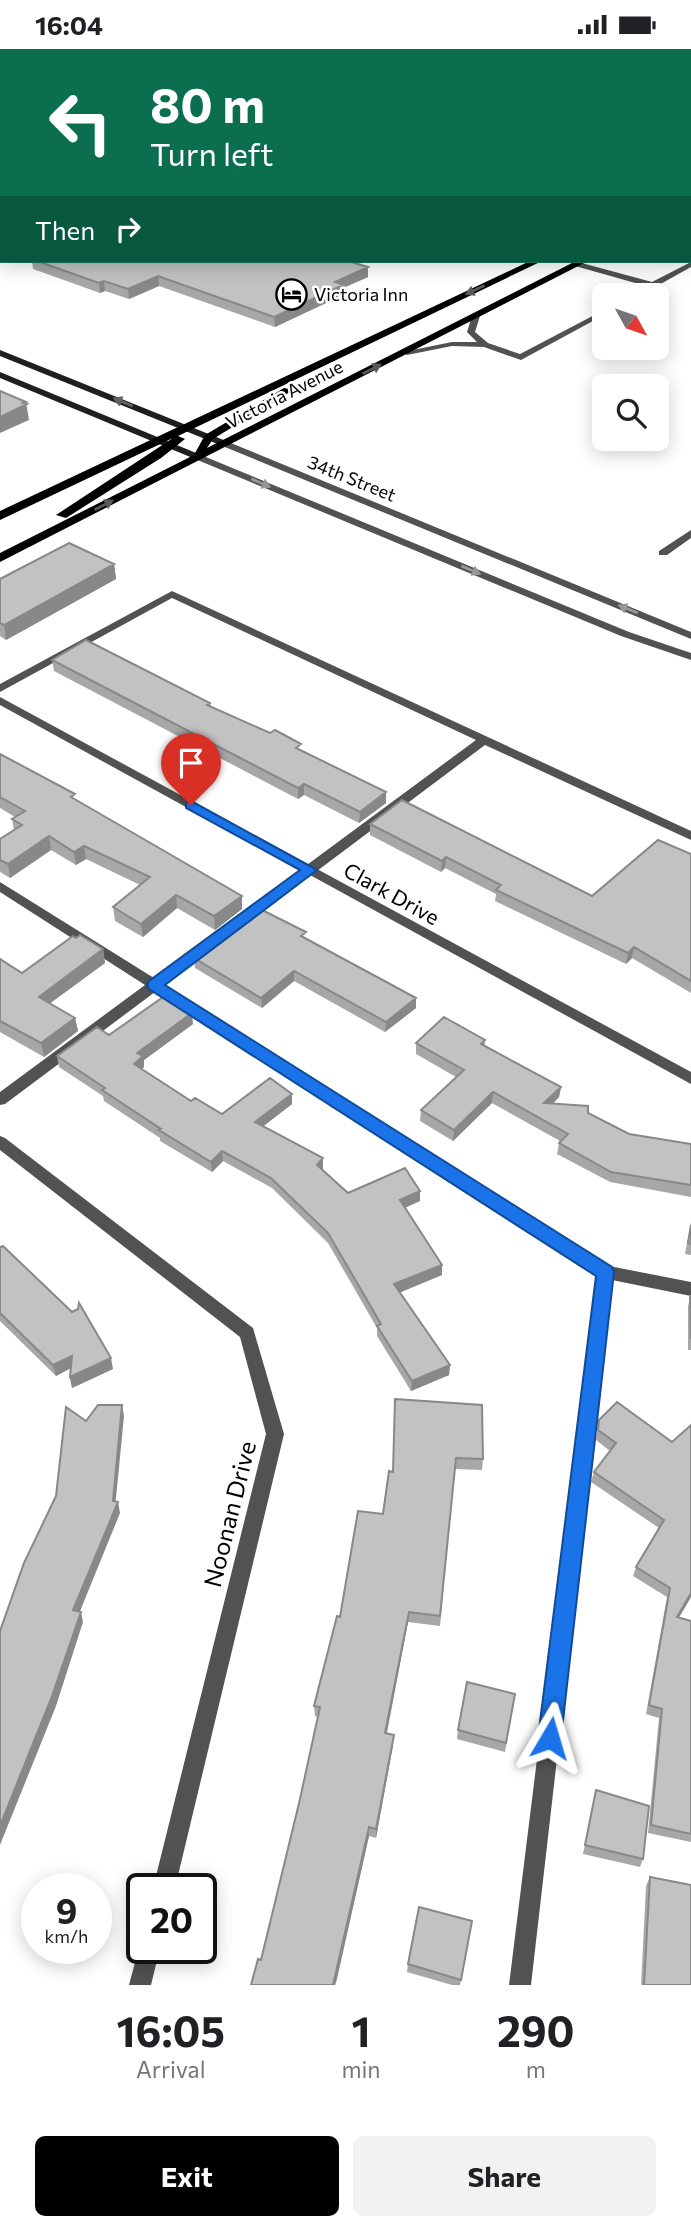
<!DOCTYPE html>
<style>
body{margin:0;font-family:Commissioner,sans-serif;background:#f2f2f2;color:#202124;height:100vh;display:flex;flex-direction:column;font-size:26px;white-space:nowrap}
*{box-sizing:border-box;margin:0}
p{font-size:23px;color:#757577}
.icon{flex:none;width:38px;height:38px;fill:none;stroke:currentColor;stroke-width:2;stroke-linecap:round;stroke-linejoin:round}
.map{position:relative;height:1936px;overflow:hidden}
.panel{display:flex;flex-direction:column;background:#fff;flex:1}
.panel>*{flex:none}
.top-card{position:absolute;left:0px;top:0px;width:691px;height:214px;box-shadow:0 4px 18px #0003;background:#0b6e4f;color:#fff;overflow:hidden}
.needle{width:46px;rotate:130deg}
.buttons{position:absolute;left:592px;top:234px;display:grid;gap:14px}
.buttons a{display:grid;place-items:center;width:77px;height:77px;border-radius:10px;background:#fff;box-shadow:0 4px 18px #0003;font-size:35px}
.speed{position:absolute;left:21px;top:1824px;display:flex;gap:14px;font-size:35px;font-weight:700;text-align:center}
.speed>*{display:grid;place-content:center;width:91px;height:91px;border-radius:50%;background:#fff;box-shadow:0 4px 18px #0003;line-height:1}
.speed small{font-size:18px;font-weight:400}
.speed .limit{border:4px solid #111;border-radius:10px;background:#fff;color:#111}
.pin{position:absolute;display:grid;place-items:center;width:60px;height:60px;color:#fff;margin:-72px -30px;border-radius:50% 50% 50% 0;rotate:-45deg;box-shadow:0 0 7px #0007}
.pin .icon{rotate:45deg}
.me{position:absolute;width:77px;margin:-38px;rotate:7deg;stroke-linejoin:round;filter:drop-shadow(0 0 5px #0008)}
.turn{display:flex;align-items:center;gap:24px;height:147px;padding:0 35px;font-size:32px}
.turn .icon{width:91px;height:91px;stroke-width:2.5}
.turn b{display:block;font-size:49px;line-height:60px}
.then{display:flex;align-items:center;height:66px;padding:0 35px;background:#0003;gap:14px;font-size:26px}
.eta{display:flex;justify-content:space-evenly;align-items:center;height:119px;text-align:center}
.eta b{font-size:42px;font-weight:700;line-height:49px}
.button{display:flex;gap:14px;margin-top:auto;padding:14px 35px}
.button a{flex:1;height:80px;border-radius:10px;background:#000;color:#fff;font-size:28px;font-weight:700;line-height:80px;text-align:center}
.button a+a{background:#f2f2f2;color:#202124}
.status{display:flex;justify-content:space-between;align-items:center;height:49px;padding:0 35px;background:#fff;direction:ltr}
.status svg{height:19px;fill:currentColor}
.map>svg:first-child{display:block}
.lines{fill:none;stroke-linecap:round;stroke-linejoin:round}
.service{fill:#525252;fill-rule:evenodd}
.minor{fill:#525252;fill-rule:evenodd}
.tertiary{fill:#525252;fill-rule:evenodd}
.secondary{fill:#1f1f1f;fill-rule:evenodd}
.primary{fill:#000;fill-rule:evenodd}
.wall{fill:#a7a7a7}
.shaded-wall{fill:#888}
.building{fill:#c2c2c2;stroke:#888;stroke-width:2}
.oneway{fill:#595959}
.oneway2{fill:#626262}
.oneway3{fill:#979797}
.route{fill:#1a73e8;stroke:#114b97;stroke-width:2}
.labels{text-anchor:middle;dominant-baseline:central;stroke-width:5;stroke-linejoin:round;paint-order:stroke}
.far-poi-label{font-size:18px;fill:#000;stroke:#fff;text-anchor:start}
.far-street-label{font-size:18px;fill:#000;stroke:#fff}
.street-label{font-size:21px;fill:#000;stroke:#fff}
.near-street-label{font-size:24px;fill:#000;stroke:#fff}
</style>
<div class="status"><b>16:04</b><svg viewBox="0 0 49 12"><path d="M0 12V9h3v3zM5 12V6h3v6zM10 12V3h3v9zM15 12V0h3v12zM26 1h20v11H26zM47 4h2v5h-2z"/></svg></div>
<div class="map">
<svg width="691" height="1936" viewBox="0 0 691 1936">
<rect width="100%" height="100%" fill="#fff"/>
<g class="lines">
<path class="service" d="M690 161H691V165H690Z
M578 213 652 233 691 213V218L639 247H629L646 237 575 217V213Z
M604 261V266L521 311 484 298 452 297 407 306 403 303 452 293H477L467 283 472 267 476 265 480 267 475 283 488 294 520 305Z
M691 481V489L667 506H659V502Z
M172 542 691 782V791L485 696 165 936 609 1217 691 1233V1247L612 1231 531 1936H509L597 1226 155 943 5 1055 0 1056V1043L145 936 0 843V833L154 929 476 691 172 549 0 643V635Z"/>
<path class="minor" d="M0 151H2V156H0Z
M0 191H2L0 196Z
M0 648 691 1023V1035L0 656Z
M0 1087 5 1089 253 1279 284 1385 175 1839H153L266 1385 240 1288 0 1101Z
M141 1891 142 1899H160L151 1936H129Z"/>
<path class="tertiary" d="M220 392H226L691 583V590L220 396Z
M195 406H201L629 583 691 604V611L621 587 195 410Z"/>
<path class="secondary" d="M0 301 226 392 228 394 220 396 0 307Z
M0 323 201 406 203 408 195 410 0 329Z"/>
<path class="primary" d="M691 137V143L690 144V138Z
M691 154V160L690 161V155Z
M530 212H542L178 387 185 390 161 409 66 469 56 466 173 389 0 471V462Z
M576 212H588L0 513V504L194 406 205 386 284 339 293 341 213 390 207 399Z"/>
</g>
<path class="wall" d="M0 0 2 2V133H0Z
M32 212H348L368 218V228L343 239V246L275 278 159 237 129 250 105 242 100 244 33 220Z
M114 515 116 530 6 591 0 587V530Z
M52 611 210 654 211 658 386 743V754L359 774 304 746 298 750 54 622Z
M0 705 76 751 242 847V860L215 881 177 859 143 888 115 872 113 858 140 836 86 810 76 816 51 801 10 829 0 823V790L14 781 12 770 15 768 0 759Z
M370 775 592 847 691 805V944L632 909 626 915 495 852 496 845 445 819 441 823 370 786Z
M306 890 416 959 385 983 294 932 262 959 195 919 194 909Z
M103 900 105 914 50 954 75 969 78 982 44 1008 0 983V910L22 924Z
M193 975 144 1011V1018L142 1020 191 1052 222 1065 292 1045V1055L263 1077 323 1109V1120L322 1121 348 1144 420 1142V1152L405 1159 442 1226 400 1243 450 1316 449 1326 411 1342 377 1287V1279L328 1194 272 1139 223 1112 212 1123 160 1092V1089L104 1052 103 1047 59 1018 57 1007 109 986Z
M485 991V997L561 1038 559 1048 553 1055 588 1064 629 1085 691 1095V1148L610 1133 557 1105 559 1094 560 1092 492 1054 453 1092 420 1072 421 1061 456 1028 416 1005V994Z
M691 1173V1206L685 1205Z
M0 1198 113 1320 72 1339 70 1328 71 1319 56 1327 0 1272Z
M690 1247H691V1301H688V1258Z
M395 1350 483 1410 482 1421 455 1420 440 1577 408 1573 386 1685 393 1696 376 1789 369 1787 335 1936H251L261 1911 300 1750 318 1668 315 1667 314 1657 340 1568 383 1465 393 1423Z
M599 1371 672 1393 691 1376V1548L679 1568 691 1572V1793L648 1784 659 1669 646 1665 667 1548 633 1527 636 1518 659 1479 591 1433 594 1423 610 1402 596 1391Z
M515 1645 505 1703 457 1690 458 1681Z
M596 1741 643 1810 640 1818 583 1805Z
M650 1828 691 1936H641L646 1837Z
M472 1872 460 1936H452L407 1923 408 1915Z"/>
<path class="shaded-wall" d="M368 218V228L343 239V246L275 278 274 268 335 233Z
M158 227 159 237 129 250 128 240Z
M104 232 105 242 100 244 99 234Z
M26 353 29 371 0 384V368Z
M114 515 116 530 6 591 4 576Z
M304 735V746L298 750V739Z
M386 743V754L359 774 360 763Z
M49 787 51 801 10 829 8 815Z
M84 797 86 810 76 816 74 803Z
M446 808 445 819 441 823 442 812Z
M176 846 177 859 143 888 141 875Z
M242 847V860L215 881 214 867Z
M634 898 632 909 626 915 628 904Z
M103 900 105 914 41 961 39 948Z
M294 922V932L262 959 261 949Z
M416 949V959L385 983 386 973Z
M192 964 193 975 144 1011V1018L135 1026 134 1015 137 1004Z
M75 969 78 982 44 1008 41 994Z
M561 1038 559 1048 542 1065 544 1054Z
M493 1043 492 1054 453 1092 454 1081Z
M292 1045V1055L256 1083 255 1073Z
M222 1102 223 1112 212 1123 211 1113Z
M323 1109V1120L317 1126V1116Z
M420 1142V1152L399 1161 400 1151Z
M442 1216V1226L394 1246V1235Z
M72 1307 75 1317 56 1327 53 1316Z
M111 1309 113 1320 72 1339 70 1328Z
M450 1316 449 1326 411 1342 412 1332Z
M122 1356 124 1367 115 1459 118 1453 120 1464 76 1572 73 1561 113 1452Z
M691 1544V1548L674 1577 677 1568Z
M81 1563 83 1573 56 1657 0 1796V1777Z
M409 1563 408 1573 385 1694V1684Z
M394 1686 393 1696 376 1789V1780Z
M369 1778V1787L337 1930 335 1936H333Z"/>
<path class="building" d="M0 0H607L614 2H2V9H0Z
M0 17H2V33H0Z
M690 21H691V36H690Z
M0 40H2V83L0 84Z
M690 43H691V56L690 57Z
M2 91V125L0 124V92Z
M37 212H348L368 218 335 233 343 236 274 268 158 227 128 240 104 232 99 234Z
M0 342 26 353 23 354 27 355 0 368Z
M69 494 114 515 4 576 0 574V530Z
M86 591 210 654 207 656 270 684 275 681 301 695 296 699 386 743 360 763 304 735 298 739 52 611Z
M0 705 75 745 71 748 242 847 214 867 176 846 141 875 113 858 150 828 84 797 74 803 49 787 8 815 0 811V790L22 776 12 770 25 762 0 748Z
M402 751 592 847 658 791 691 805V932L634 898 628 904 496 841 501 836 446 808 442 812 370 775Z
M258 859 306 883 301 887 416 949 386 973 294 922 261 949 194 909Z
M80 886 103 900 39 948 75 969 41 994 0 972V910L22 924 73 887 76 889Z
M166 946 192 964 137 1004 143 1007 134 1015 191 1052 195 1049 222 1065 270 1029 292 1045 255 1073 323 1109 317 1116 348 1144 405 1119 420 1142 400 1151 442 1216 394 1235 450 1316 412 1332 377 1277 381 1275 328 1184 271 1129 222 1102 211 1113 159 1081 161 1080 102 1041 105 1039 57 1007 97 978 109 986Z
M444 968 485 991 481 995 561 1038 544 1054 588 1057V1064L629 1085 691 1095V1136L611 1123 559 1094 568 1085 493 1043 454 1081 421 1061 464 1021 416 994Z
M691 1176V1195L688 1194Z
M3 1197 72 1263 78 1260 79 1254 111 1309 70 1328 72 1307 53 1316 0 1264V1198H1Z
M690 1247H691V1290Z
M395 1350 482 1356 483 1410 456 1409 440 1567 409 1563 385 1684 394 1686 376 1780 369 1778 333 1936H251L258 1910 261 1911 300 1750 320 1658 314 1657 337 1567 340 1568 358 1462 383 1465 389 1422 393 1423Z
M617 1353 672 1393 691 1376V1544L677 1568 691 1572V1785L651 1776 662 1660 649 1656 670 1539 636 1518 664 1471 594 1423 616 1394 598 1381 599 1371Z
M98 1356H122L113 1452 118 1453 73 1561 81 1563 52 1647 0 1777V1582L24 1514 56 1447 66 1358 86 1372Z
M467 1633 515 1645 506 1694 458 1681Z
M596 1741 649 1757 643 1810 585 1796Z
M650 1828 691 1836V1936H644Z
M419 1858 472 1872 461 1931 408 1915Z"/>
<defs><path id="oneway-solid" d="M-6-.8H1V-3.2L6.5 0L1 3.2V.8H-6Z" transform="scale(1.75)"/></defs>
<g class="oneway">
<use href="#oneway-solid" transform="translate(475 241) rotate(155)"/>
<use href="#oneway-solid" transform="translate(372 320) rotate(-27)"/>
<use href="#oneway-solid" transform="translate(104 456) rotate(-27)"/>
</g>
<use class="oneway2" href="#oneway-solid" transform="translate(123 353) rotate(-158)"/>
<g class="oneway3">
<use href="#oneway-solid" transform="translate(261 434) rotate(23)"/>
<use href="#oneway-solid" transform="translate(471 521) rotate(23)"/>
<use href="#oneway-solid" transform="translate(628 560) rotate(-158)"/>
</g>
<path class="route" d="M191 752 317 821 165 936 612 1218 614 1223 561 1689 558 1697 550 1701 542 1697 538 1689 596 1227 149 940 147 936 149 932 300 821 186 759V753Z"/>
<defs>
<symbol id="hotel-ring" viewBox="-11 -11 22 22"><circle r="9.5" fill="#fff" stroke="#000" stroke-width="1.5"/><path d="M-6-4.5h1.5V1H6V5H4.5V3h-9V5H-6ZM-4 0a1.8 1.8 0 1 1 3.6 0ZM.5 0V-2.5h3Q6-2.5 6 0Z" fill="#000"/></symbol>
</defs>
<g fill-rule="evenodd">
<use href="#hotel-ring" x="274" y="228" width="35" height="35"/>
</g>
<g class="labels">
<g class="far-poi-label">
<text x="314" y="245">Victoria Inn</text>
</g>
<g class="far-street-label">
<text transform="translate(284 345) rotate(-27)">Victoria Avenue</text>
<text transform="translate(352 429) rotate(22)">34th Street</text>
</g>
<g class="street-label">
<text transform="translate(392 844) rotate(29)">Clark Drive</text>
</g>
<g class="near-street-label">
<text transform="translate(229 1465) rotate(-76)">Noonan Drive</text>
</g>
</g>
</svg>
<div class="buttons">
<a><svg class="needle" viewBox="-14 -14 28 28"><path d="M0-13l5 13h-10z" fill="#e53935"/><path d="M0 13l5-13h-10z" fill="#757577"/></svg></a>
<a><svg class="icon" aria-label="search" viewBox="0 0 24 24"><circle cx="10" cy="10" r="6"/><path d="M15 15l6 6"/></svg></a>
</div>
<div class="speed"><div>9<small>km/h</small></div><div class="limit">20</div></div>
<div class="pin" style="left:191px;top:756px;background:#d93025"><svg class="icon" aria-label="arrive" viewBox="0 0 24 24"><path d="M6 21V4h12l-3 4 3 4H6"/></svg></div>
<svg class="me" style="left:550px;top:1689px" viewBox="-20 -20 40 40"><path d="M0-17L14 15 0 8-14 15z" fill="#1a73e8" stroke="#fff" stroke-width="4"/></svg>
<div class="top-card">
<div class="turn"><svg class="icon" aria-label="left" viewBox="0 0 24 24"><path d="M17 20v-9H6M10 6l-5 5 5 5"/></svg><div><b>80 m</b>Turn left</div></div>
<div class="then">Then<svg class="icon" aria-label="right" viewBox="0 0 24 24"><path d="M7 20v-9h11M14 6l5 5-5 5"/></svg></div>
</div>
</div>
<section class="panel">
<div class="eta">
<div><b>16:05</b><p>Arrival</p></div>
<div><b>1</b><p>min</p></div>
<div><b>290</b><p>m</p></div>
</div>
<div class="button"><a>Exit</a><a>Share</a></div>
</section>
